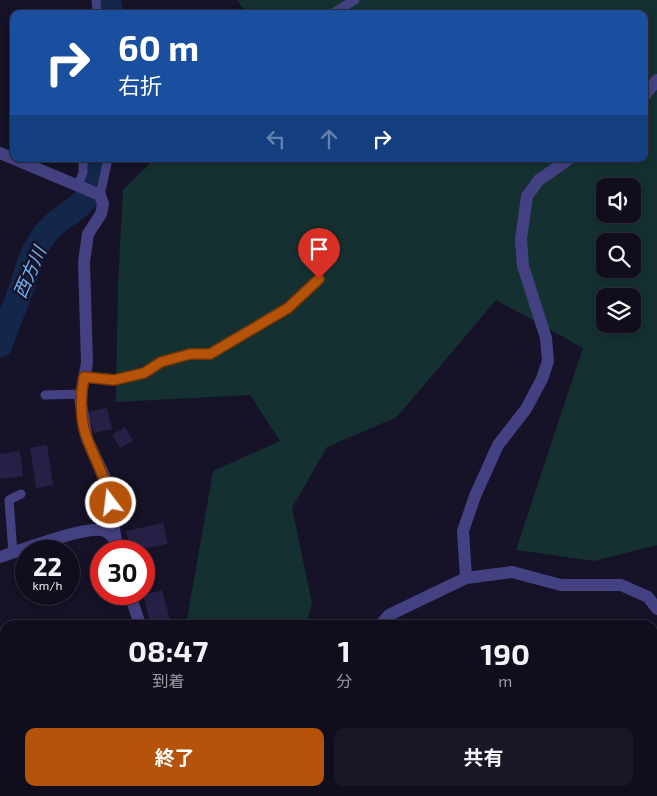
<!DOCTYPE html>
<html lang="ja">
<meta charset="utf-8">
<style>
body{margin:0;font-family:"Exo 2","Noto Sans JP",sans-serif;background:#191726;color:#f1f3f6;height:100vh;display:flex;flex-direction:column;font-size:19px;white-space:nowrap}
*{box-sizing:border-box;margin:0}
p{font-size:16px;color:#9c9ca4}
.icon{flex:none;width:28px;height:28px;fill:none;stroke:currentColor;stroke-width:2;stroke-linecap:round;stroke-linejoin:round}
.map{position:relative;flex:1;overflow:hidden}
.sheet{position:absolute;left:0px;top:620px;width:658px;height:176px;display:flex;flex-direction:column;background:#100e1d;border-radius:15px 15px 0 0;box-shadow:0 2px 8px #0003,0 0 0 1px #302e3b}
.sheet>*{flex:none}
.guide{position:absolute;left:10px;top:10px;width:638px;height:152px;border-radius:10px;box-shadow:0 2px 8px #0003,0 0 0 1px #302e3b;background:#1a4fa0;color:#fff;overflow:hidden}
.controls{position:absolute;left:596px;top:178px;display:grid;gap:10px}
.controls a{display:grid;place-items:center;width:45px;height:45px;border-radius:10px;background:#100e1d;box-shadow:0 2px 8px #0003,0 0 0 1px #302e3b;font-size:25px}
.speed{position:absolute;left:15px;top:540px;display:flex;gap:10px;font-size:25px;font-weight:700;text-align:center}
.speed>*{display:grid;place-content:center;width:65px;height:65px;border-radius:50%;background:#100e1d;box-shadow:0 2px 8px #0003,0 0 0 1px #302e3b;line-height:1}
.speed small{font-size:12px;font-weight:400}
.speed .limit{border:8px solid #d22;background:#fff;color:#111}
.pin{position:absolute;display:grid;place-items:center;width:42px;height:42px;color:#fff;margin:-51px -21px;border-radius:50% 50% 50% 0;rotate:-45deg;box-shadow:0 0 5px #0007}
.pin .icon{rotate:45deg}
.me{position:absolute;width:55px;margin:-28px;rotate:345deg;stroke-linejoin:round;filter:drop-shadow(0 0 4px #0008)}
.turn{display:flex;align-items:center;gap:18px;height:105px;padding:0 25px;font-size:22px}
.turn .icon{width:65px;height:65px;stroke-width:2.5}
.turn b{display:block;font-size:35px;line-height:42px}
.lanes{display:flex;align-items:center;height:48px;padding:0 25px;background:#0003;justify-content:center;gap:25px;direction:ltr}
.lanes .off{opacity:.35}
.eta{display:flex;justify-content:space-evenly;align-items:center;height:85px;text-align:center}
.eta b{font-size:30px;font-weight:700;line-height:35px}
.cta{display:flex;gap:10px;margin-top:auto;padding:10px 25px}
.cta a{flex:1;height:58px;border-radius:10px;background:#b45309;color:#fff;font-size:20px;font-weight:700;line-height:58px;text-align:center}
.cta a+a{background:#191726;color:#f1f3f6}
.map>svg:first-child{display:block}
.green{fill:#153030;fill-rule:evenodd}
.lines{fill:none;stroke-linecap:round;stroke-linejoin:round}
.river{stroke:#13274a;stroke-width:25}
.building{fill:#281f46}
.service{stroke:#444182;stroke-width:9}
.minor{stroke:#444182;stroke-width:12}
.route-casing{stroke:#753606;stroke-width:12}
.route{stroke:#b45309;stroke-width:9}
.labels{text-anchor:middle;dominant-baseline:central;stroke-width:5;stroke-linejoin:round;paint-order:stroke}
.water-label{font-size:18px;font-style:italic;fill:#71b5f4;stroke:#161227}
</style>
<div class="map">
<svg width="657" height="796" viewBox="0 0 657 796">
<rect width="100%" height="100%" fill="#161227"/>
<path class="green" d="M237 0H657V545L595 561 516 550 583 348 496 300 397 417 327 447 292 508 312 603 306 625H186L213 471 280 441 250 395 116 402 118 283 123 190 154 159H644V14H355L358 11 349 14H247ZM605 186H632V214H605ZM605 241H632V269H605ZM605 296H632V324H605Z
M653 667 657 670V796H329L335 791H652Z"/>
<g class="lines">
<path class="river" d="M108 0 111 14
M0 345C7 325 15 306 22 287 27 271 31 254 41 240 63 205 98 214 96 159"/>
</g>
<path class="building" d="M107 408 112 429 94 433 88 412Z
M125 427 133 441 120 448 112 435Z
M47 445 53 485 36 488 30 448Z
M20 451 23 476 0 479V454Z
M163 523 168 544 131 551 126 531Z
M162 590 171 623 151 625 143 595Z
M14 791H37L38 796H15Z"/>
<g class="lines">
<path class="service" d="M96 0 97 14
M331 14 355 0
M78 186 83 172V159
M100 195 108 159
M84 377 114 380 144 373 161 362 190 354 211 353 288 308 319 279
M45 395 81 394
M13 553 9 500 21 494"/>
<path class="minor" d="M644 96 657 80
M0 153 100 195 103 204 101 214 88 234 84 262 87 363 80 398 87 439 108 484 116 542
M0 557C19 551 93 522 107 532 114 536 117 544 119 551
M466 578 463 531 475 496 498 445 526 409 542 379 548 361 546 338 523 266 521 239 527 196 539 180 569 159
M130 594 140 625
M380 625 389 615 466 578 512 572 561 585H621L648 597 657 609
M137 796V791
M202 796 209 791"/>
</g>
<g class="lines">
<defs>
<path id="route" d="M111 503C107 480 96 462 88 441 80 422 80 397 84 377L114 380 144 373 161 362 190 354H210L288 308 319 279"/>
</defs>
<use href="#route" class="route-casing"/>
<use href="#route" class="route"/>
</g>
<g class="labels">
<g class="water-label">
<text transform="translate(29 272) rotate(-66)">西方川</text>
</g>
</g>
</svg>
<div class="controls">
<a><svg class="icon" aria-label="sound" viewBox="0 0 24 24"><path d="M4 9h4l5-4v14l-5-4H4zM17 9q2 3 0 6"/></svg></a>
<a><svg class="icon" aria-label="search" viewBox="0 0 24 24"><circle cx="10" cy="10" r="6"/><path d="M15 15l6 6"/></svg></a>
<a><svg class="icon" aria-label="layers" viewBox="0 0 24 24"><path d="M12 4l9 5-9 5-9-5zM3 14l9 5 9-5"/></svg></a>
</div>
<div class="speed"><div>22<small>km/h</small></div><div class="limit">30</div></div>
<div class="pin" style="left:319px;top:279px;background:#d93025"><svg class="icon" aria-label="arrive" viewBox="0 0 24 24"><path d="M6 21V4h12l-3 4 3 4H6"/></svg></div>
<svg class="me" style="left:111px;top:503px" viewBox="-20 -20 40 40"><circle r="17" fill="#b45309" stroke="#fff" stroke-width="3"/><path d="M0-11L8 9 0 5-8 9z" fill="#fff"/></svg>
<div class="guide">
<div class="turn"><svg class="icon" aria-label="right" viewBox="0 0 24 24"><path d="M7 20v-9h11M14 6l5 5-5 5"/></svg><div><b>60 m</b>右折</div></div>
<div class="lanes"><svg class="icon off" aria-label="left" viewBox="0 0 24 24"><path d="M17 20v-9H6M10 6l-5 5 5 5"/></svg><svg class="icon off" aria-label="ahead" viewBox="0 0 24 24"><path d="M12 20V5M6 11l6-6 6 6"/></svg><svg class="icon" aria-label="right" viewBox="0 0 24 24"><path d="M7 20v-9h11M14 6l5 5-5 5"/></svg></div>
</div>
<section class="sheet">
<div class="eta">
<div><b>08:47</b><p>到着</p></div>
<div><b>1</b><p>分</p></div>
<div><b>190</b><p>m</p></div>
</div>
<div class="cta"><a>終了</a><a>共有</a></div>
</section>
</div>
